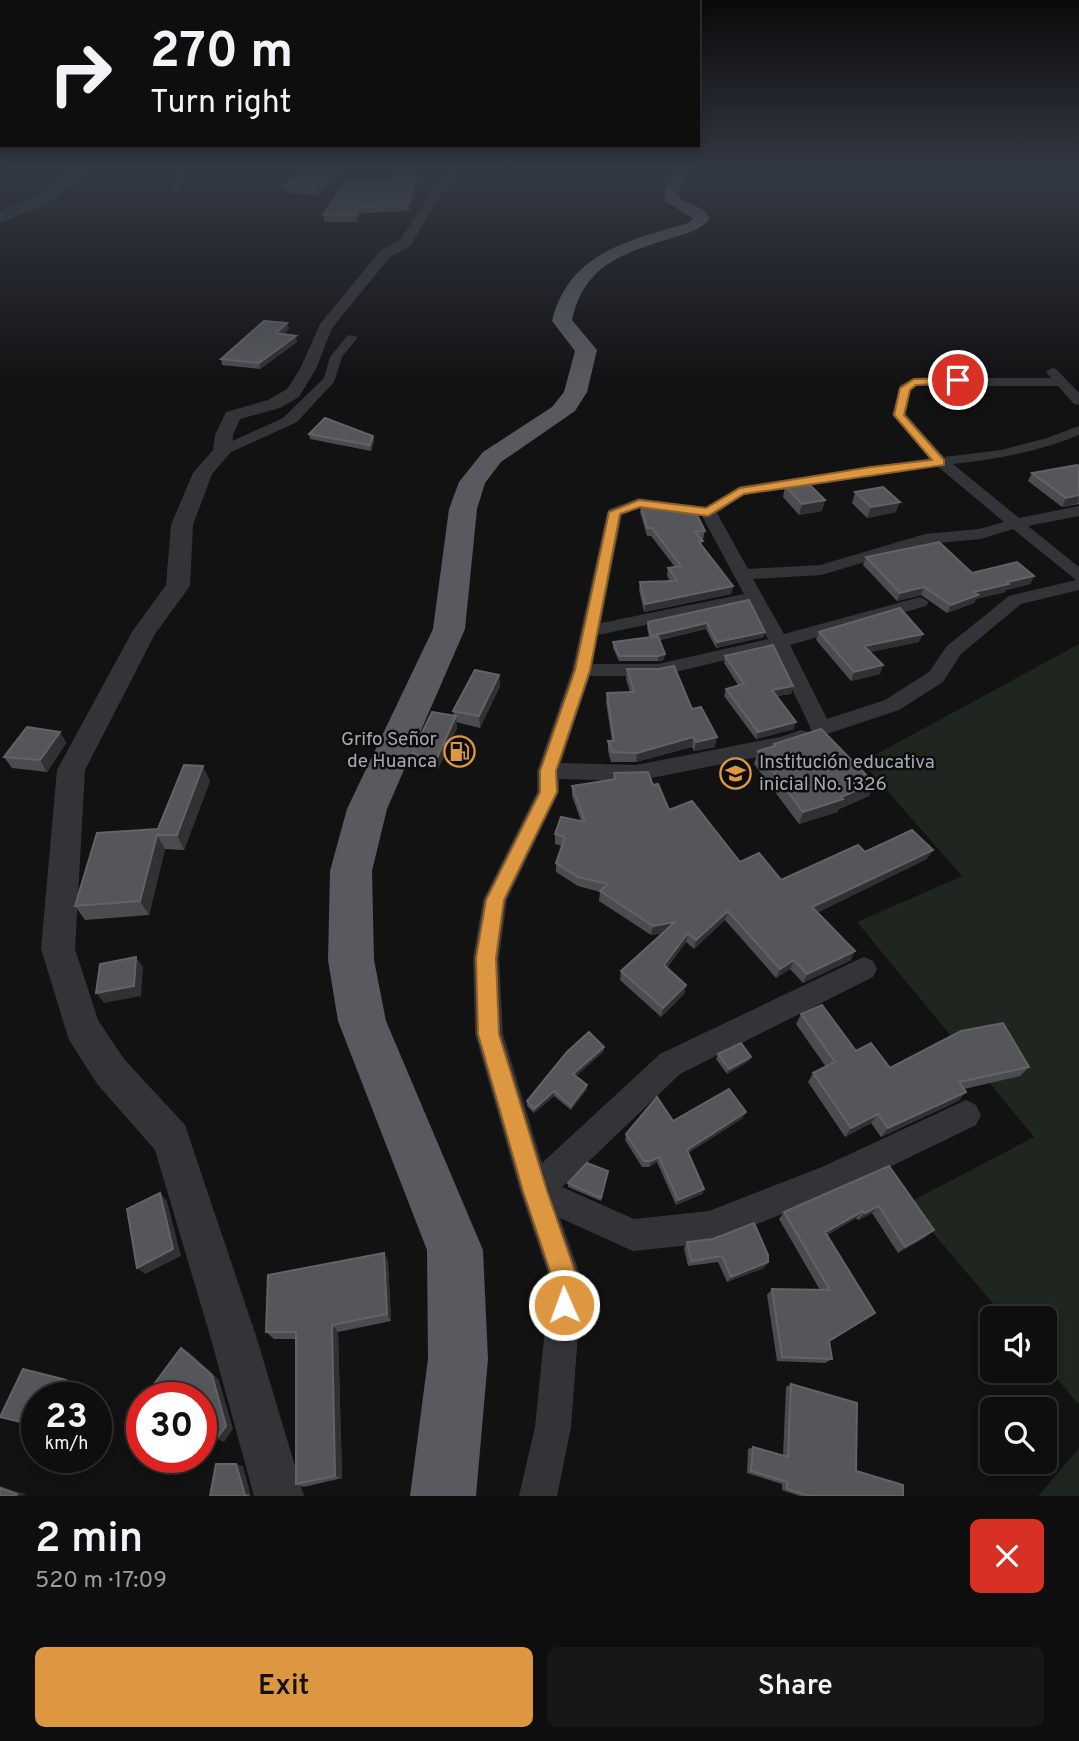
<!DOCTYPE html>
<meta charset="utf-8">
<style>
body{margin:0;font-family:Overpass,sans-serif;background:#171717;color:#f1f3f6;height:100vh;display:flex;flex-direction:column;font-size:26px;white-space:nowrap}
*{box-sizing:border-box;margin:0}
p{font-size:23px;color:#9b9c9e}
.icon{flex:none;width:38px;height:38px;fill:none;stroke:currentColor;stroke-width:2;stroke-linecap:round;stroke-linejoin:round}
.map{position:relative;height:1496px;overflow:hidden}
.drawer{display:flex;flex-direction:column;background:#0e0e0e;flex:1}
.drawer>*{flex:none}
.banner{position:absolute;left:0px;top:0px;width:700px;height:147px;box-shadow:0 4px 10px #0003,0 0 0 2px #2e2e2e;background:#0e0e0e;color:#f1f3f6;overflow:hidden}
.buttons{position:absolute;left:980px;top:1306px;display:grid;gap:14px}
.buttons a{display:grid;place-items:center;width:77px;height:77px;border-radius:10px;background:#0e0e0e;box-shadow:0 4px 10px #0003,0 0 0 2px #2e2e2e;font-size:35px}
.speed{position:absolute;left:21px;top:1382px;display:flex;gap:14px;font-size:35px;font-weight:700;text-align:center}
.speed>*{display:grid;place-content:center;width:91px;height:91px;border-radius:50%;background:#0e0e0e;box-shadow:0 4px 10px #0003,0 0 0 2px #2e2e2e;line-height:1}
.speed small{font-size:18px;font-weight:400}
.speed .limit{border:10px solid #d22;background:#fff;color:#111}
.pin{position:absolute;display:grid;place-items:center;width:60px;height:60px;color:#fff;margin:-30px;border:4px solid #fff;border-radius:50%;box-shadow:0 2px 7px #0007}
.me{position:absolute;width:77px;margin:-38px;rotate:358deg;stroke-linejoin:round;filter:drop-shadow(0 0 5px #0008)}
.turn{display:flex;align-items:center;gap:24px;height:147px;padding:0 35px;font-size:32px}
.turn .icon{width:91px;height:91px;stroke-width:2.5}
.turn b{display:block;font-size:49px;line-height:60px}
.round{display:grid;place-items:center;flex:none;width:74px;height:74px;border-radius:10px;background:#171717}
.summary{display:flex;align-items:center;justify-content:space-between;height:119px;padding:0 35px}
h1{font-size:42px;font-weight:600;line-height:52px}
.cta{display:flex;gap:14px;margin-top:auto;padding:14px 35px}
.cta a{flex:1;height:80px;border-radius:10px;background:#dc9740;color:#111;font-size:28px;font-weight:600;line-height:80px;text-align:center}
.cta a+a{background:#171717;color:#f1f3f6}
.map>svg:first-child{display:block}
.green{fill:#1f251f}
.lines{fill:none;stroke-linecap:round;stroke-linejoin:round}
.river{fill:#2f373c;fill-rule:evenodd}
.minor{fill:#333438;fill-rule:evenodd}
.tertiary{fill:#333438;fill-rule:evenodd}
.trunk{fill:#585a5f;fill-rule:evenodd}
.wall{fill:#4b4c4f}
.shaded-wall{fill:#303133}
.building{fill:#54565a;stroke:#616368;stroke-width:2}
.route{fill:#dc9740;stroke:#8f622a;stroke-width:2}
.labels{text-anchor:middle;dominant-baseline:central;stroke-width:5;stroke-linejoin:round;paint-order:stroke}
.poi-label{font-size:19px;fill:#a5aab2;stroke:#0d0d0e;text-anchor:end}
</style>
<div class="map">
<svg width="1079" height="1496" viewBox="0 0 1079 1496">
<rect width="100%" height="100%" fill="#121213"/>
<path class="green" d="M1079 644V1405L1045 1364V1318H1005L908 1203 1034 1137 857 922 962 876 862 762Z
M1079 1448V1496H1038Z"/>
<g class="lines">
<path class="river" d="M70 174H88L46 204 0 223V211L34 196Z"/>
<path class="minor" d="M178 174H186L179 190 175 193 171 190Z
M348 335 358 337 342 357 334 382 297 422 227 454H217V448L283 418 324 378 330 357Z
M1052 368 1056 369 1079 393V405L1074 404 1058 386H917L911 390 906 414 944 457 1001 450 1047 438 1079 426V435C1038 452 996 459 953 464L1019 518 1079 506V516L1028 526 1079 567V590L1021 604 961 654 943 682 899 710 821 736 814 734 811 729 773 649 658 676H590L561 763 636 765 780 737 801 730 808 732 811 737 808 742 783 752 636 781 559 779V792L507 900 499 958 503 1034 542 1163 660 1054 855 961 864 957 873 961 877 969 873 977 680 1074 562 1187 634 1219 709 1211 822 1167 966 1100 976 1105 981 1115 976 1125 840 1191 709 1243 633 1251 560 1218 582 1280 571 1427 557 1496H519L535 1427 550 1280 520 1191 475 1034 473 958 483 900 537 792V771L572 670 607 512 609 509 639 498 705 507 740 486 930 458 892 415 900 385 914 378H1051L1046 372ZM937 466 1004 522 979 529 925 534 820 565 748 569 717 513 744 495ZM640 508 702 516 744 594 601 623 622 515ZM1013 529 1076 580 1009 596 947 646 929 672 885 700 827 719 790 645 926 606 929 602 920 597 784 634 753 579 821 575 926 544 981 539ZM749 603 768 639 658 664H593L598 635Z"/>
<path class="tertiary" d="M449 174H460L444 190 410 246 390 257 332 328 316 369 299 397 280 408 240 419 233 435 232 451 212 474 193 525 190 586 155 634 85 770 75 949 98 1020 124 1059 185 1125 257 1339 304 1496H254L211 1339 155 1150 98 1085 69 1040 41 949 57 770 132 632 166 585 171 525 193 473 213 450 215 435 226 412 268 400 287 389 300 369 320 324 380 251 400 240 436 186Z"/>
<path class="trunk" d="M671 174H685L678 193 681 199 704 210 710 218C700 231 687 233 672 238 623 253 584 265 572 320L597 350 587 392 575 411 501 462 485 483 477 509 465 629 387 809 372 871 374 960 386 1021 483 1250 488 1359 476 1496H410L428 1359 427 1250 338 1021 328 960 330 871 347 809 433 629 449 509 459 482 483 452 552 407 564 392 575 351 552 321C569 252 628 241 688 223L693 218 666 202 664 193Z"/>
</g>
<path class="wall" d="M343 174 318 195 287 193 285 186Z
M416 176 417 182 409 211 361 213 357 222H324L323 215 385 183Z
M289 329 283 334 297 342 260 369 222 365 221 359Z
M309 434 373 436 374 441 371 451 310 439Z
M1079 466V504L1062 507 1028 481 1032 473Z
M785 486 825 500 822 511 799 515 783 497Z
M855 492 896 512 867 518 852 503Z
M641 505 681 512 705 531 703 539H701L702 546 733 586 731 594 644 612 639 590 640 582 670 581 667 576 668 568 675 567 651 536H647L640 512Z
M866 557 972 573 1034 576 1030 584 1006 590 1005 592 976 599 974 603 947 613 921 595 897 601 863 565Z
M749 600 764 637 716 648 706 629 660 640 664 660 658 661H619L613 648V642L649 637 647 627 648 622Z
M819 632 919 642 870 652 880 674 851 681 816 640Z
M725 656 793 686 791 694 776 696 794 729 756 739 724 696 726 689 738 685 724 663Z
M627 669 692 709 715 747 694 751 692 747 636 762H611L608 751V741H612L606 702 607 693 630 692 626 679Z
M499 675 500 686 480 728 456 722 457 728 438 769 414 764 412 753 454 716 453 711Z
M60 732 66 743 47 772 12 768 4 757Z
M774 744 874 783 869 796 839 809 837 812 799 824 754 764 758 751 773 747Z
M614 773 653 785 669 810 740 862 781 880 865 852 927 859 817 912 851 960 803 983 790 969 776 978 725 920 694 949 686 942 667 968 686 985 684 994 661 1017 620 980 621 971 663 933 651 935 599 901 600 892 578 886 556 872V863L562 846 555 844V834L581 821 572 796V786L613 779Z
M210 781 184 850 165 849 149 915 85 920 75 906Z
M801 1014 856 1051 890 1068 1029 1067 1020 1076 964 1089 966 1092 958 1101 881 1137 871 1123 845 1137 808 1082 813 1073 826 1067 796 1024Z
M604 1047 603 1052 576 1076 587 1085V1089L571 1110 554 1096 534 1113 527 1106V1101Z
M718 1054 749 1061 727 1074 716 1059Z
M743 1118 688 1153 704 1189 702 1194 676 1205 657 1162 649 1167H642L625 1140 626 1134 673 1121Z
M889 1166 926 1237 898 1253 872 1213 858 1220 856 1218 827 1235 875 1313 829 1342 832 1359 825 1363 777 1361 767 1295 772 1289 820 1290 779 1219 784 1212Z
M608 1171 601 1201 568 1187V1183Z
M687 1242 768 1262 764 1268 727 1282 718 1262 688 1266 684 1248Z
M384 1253 388 1261 391 1321 338 1332 342 1478 304 1487 296 1484V1339H274L266 1332Z
M791 1384 856 1471 903 1496H800L782 1490V1484L747 1473 748 1449 753 1447 783 1456 786 1387Z"/>
<path class="shaded-wall" d="M334 174H343L318 195 317 188Z
M416 176 417 182 409 211 408 205Z
M360 207 361 213 357 222 356 215Z
M287 323 289 329 278 339 276 333Z
M296 336 297 342 260 369 259 363Z
M373 436 374 441 371 451 370 445Z
M1079 495 1078 503 1062 507 1066 498Z
M825 500 822 511 799 515 802 504Z
M900 502 896 512 867 518 871 507Z
M1034 576 1030 584 1006 590 1005 592 976 599 974 603 947 613 951 605 974 592Z
M733 586 731 594 644 612 645 604Z
M924 587 921 595 897 601 900 593Z
M707 623 706 629 650 642 651 636Z
M765 632 764 637 716 648 717 642Z
M923 634 919 642 861 654 864 646Z
M665 654 664 660 658 661V656Z
M883 665 880 674 851 681 854 672Z
M499 675 500 686 480 728 479 716Z
M793 686 791 694 770 697 772 690Z
M456 716 457 728 438 769 437 758Z
M796 722 794 729 756 739 758 732Z
M60 732 66 743 47 772 40 760Z
M693 737 692 747 636 762 637 753Z
M717 737 715 747 694 751 696 742Z
M203 766 210 781 184 850 177 835Z
M874 783 869 796 839 809 837 812 799 824 803 812 841 797Z
M157 835 165 849 149 915 140 901Z
M933 850 927 859 809 917 812 907Z
M728 911 725 920 694 949 696 940Z
M675 922 673 931 651 935 653 926Z
M688 933 686 942 662 974 664 965Z
M855 951 851 960 803 983 807 974Z
M136 957 143 967 141 996 104 1003 96 993Z
M794 960 790 969 776 978 780 969Z
M686 985 684 994 661 1017 663 1008Z
M604 1047 603 1052 573 1079V1074Z
M751 1057 749 1061 727 1074 729 1069Z
M587 1085V1089L571 1110V1106Z
M554 1091V1096L534 1113V1109Z
M966 1092 958 1101 881 1137 888 1128Z
M746 1112 743 1118 684 1155 687 1150Z
M878 1114 871 1123 845 1137 851 1128Z
M659 1157 657 1162 649 1167 651 1161Z
M704 1189 702 1194 676 1205 678 1200Z
M160 1193 167 1201 181 1256 145 1274 137 1268Z
M879 1206 872 1213 858 1220 865 1213Z
M863 1211 856 1218 819 1239 825 1232Z
M934 1230 926 1237 898 1253 905 1247Z
M384 1253 388 1261 391 1321 387 1314Z
M768 1262 764 1268 727 1282 731 1277Z
M332 1325 338 1332 342 1478 335 1476Z
M181 1348 189 1352 219 1380 233 1429 224 1442 216 1439Z
M66 1380 77 1384 71 1398H58Z
M236 1464 243 1466 251 1496 245 1495Z
M0 1486 27 1495 16 1496 0 1488Z"/>
<path class="building" d="M302 174H334L317 188 285 186Z
M398 175 416 176 408 205 360 207 356 215H323L347 181 385 183Z
M264 321 287 323 276 333 296 336 259 363 221 359Z
M325 418 373 436 370 445 309 434Z
M1077 465 1079 466V495L1066 498 1032 473Z
M808 483 825 500 802 504 785 486Z
M883 487 900 502 871 507 855 492Z
M641 505 681 508V512L695 511 705 531 695 532 703 541 699 542 733 586 645 604 640 582 677 581 668 568 681 566 652 528H647Z
M939 542 972 573 1017 562 1034 576 1007 582 1009 584 974 592 978 595 951 605 924 587 900 593 866 557Z
M749 600 765 632 717 642 707 623 651 636 648 622Z
M900 608 923 634 864 646 883 665 854 672 819 632Z
M658 636 665 654 658 656H619L613 642Z
M773 645 793 686 772 690 796 722 758 732 726 689 744 684 725 656Z
M674 666 692 709 701 707 717 737 696 742 693 737 637 753 612 752 608 741H614L607 693 634 692 627 669H659Z
M475 670 499 675 479 716 453 711Z
M432 712 456 716 437 758 412 753Z
M27 727 60 732 40 760 4 757Z
M821 729 874 783 841 797 843 799 803 812 758 751 775 746 774 744Z
M184 765 203 766 177 835H157L140 901 75 906 97 833 158 829Z
M648 772 653 785 658 784 669 810 692 801 740 862 759 853 781 880 858 845 865 852 912 830 933 850 812 907 855 951 807 974 794 960 780 969 728 911 696 940 688 933 664 965 686 985 663 1008 621 971 675 922 653 926 600 891 608 884 578 877 556 863 565 837 555 834 561 817 585 822 572 786 616 779 614 773Z
M136 957 134 986 96 993 100 964Z
M822 1005 856 1051 871 1043 890 1068 961 1031 1003 1023 1029 1067 959 1082 966 1092 888 1128 878 1114 851 1128 813 1073 835 1062 801 1014Z
M589 1032 604 1047 573 1074 587 1085 571 1106 554 1091 534 1109 527 1101 567 1052Z
M741 1043 751 1057 729 1069 718 1054Z
M729 1089 746 1112 687 1150 704 1189 678 1200 659 1157 651 1161H644L626 1134 657 1097 673 1121Z
M587 1163 608 1171 601 1198 568 1183Z
M889 1166 934 1230 905 1247 879 1206 865 1213 863 1211 825 1232 875 1313 829 1341 832 1359 782 1357 772 1289 830 1290 784 1212Z
M160 1193 173 1249 137 1268 127 1209Z
M754 1223 768 1255V1262L731 1277 722 1256 691 1261 687 1242 713 1239Z
M384 1253 387 1314 332 1325 335 1476 296 1484V1332H266L268 1275Z
M181 1348 212 1375 226 1426 216 1439 201 1426V1398H171L155 1383Z
M23 1369 66 1380 58 1398H37V1426L0 1417Z
M791 1384 857 1403 856 1471 903 1485V1496H810L787 1489V1482L751 1471 753 1447 788 1457Z
M216 1464H236L245 1495 249 1496H210Z
M0 1488 17 1494 16 1496H0Z"/>
<linearGradient id="sky" x2="0" y2="1"><stop stop-color="#0a0a0a"/><stop offset="0.45" stop-color="#333944"/><stop offset="1" stop-color="#333944" stop-opacity="0"/></linearGradient>
<rect width="1079" height="383" fill="url(#sky)"/>
<path class="route" d="M962 378 963 380 958 383 916 385 910 390 904 415 944 460V465L744 494 708 516 640 507 620 514 590 670 556 771 557 792 504 900 496 958 499 1034 547 1191 578 1280 576 1305 573 1314 564 1317 555 1314 551 1305 553 1280 523 1191 478 1034 476 958 486 900 540 792V771L575 670 609 512 639 500 706 508 740 488 871 467 932 460 894 415 900 388 914 379Z"/>
<defs>
<symbol id="fuel-ring" viewBox="-11 -11 22 22"><circle r="9.5" fill="#0d0d0e" stroke="#dc9740" stroke-width="1.5"/><path d="M-5.5-6h7V0h2V4h1.3V-2.5L3-4.5l.8-.8L6-3V5H2.5V1h-1V6h-7ZM-4.2-4.7v3.2H.2V-4.7Z" fill="#dc9740"/></symbol>
<symbol id="school-ring" viewBox="-11 -11 22 22"><circle r="9.5" fill="#0d0d0e" stroke="#dc9740" stroke-width="1.5"/><path d="M0-5L7-2L0 1L-7-2ZM-4 1L0 2.5L4 1V4Q0 6-4 4Z" fill="#dc9740"/></symbol>
</defs>
<g fill-rule="evenodd">
<use href="#fuel-ring" x="442" y="734" width="35" height="35"/>
<use href="#school-ring" x="718" y="756" width="35" height="35"/>
</g>
<g class="labels">
<g class="poi-label">
<text x="437" y="740">Grifo Señor<tspan x="437" dy="22">de Huanca</tspan></text>
<text x="759" y="763" text-anchor="start">Institución educativa<tspan x="759" dy="22">inicial No. 1326</tspan></text>
</g>
</g>
</svg>
<div class="buttons">
<a><svg class="icon" aria-label="sound" viewBox="0 0 24 24"><path d="M4 9h4l5-4v14l-5-4H4zM17 9q2 3 0 6"/></svg></a>
<a><svg class="icon" aria-label="search" viewBox="0 0 24 24"><circle cx="10" cy="10" r="6"/><path d="M15 15l6 6"/></svg></a>
</div>
<div class="speed"><div>23<small>km/h</small></div><div class="limit">30</div></div>
<div class="pin" style="left:958px;top:380px;background:#d93025"><svg class="icon" aria-label="arrive" viewBox="0 0 24 24"><path d="M6 21V4h12l-3 4 3 4H6"/></svg></div>
<svg class="me" style="left:564px;top:1305px" viewBox="-20 -20 40 40"><circle r="17" fill="#dc9740" stroke="#fff" stroke-width="3"/><path d="M0-11L8 9 0 5-8 9z" fill="#fff"/></svg>
<div class="banner">
<div class="turn"><svg class="icon" aria-label="right" viewBox="0 0 24 24"><path d="M7 20v-9h11M14 6l5 5-5 5"/></svg><div><b>270 m</b>Turn right</div></div>
</div>
</div>
<section class="drawer">
<div class="summary"><div><h1>2 min</h1><p>520 m · 17:09</p></div><a class="round" style="background:#d93025;color:#fff"><svg class="icon" aria-label="close" viewBox="0 0 24 24"><path d="M6 6l12 12M18 6L6 18"/></svg></a></div>
<div class="cta"><a>Exit</a><a>Share</a></div>
</section>
